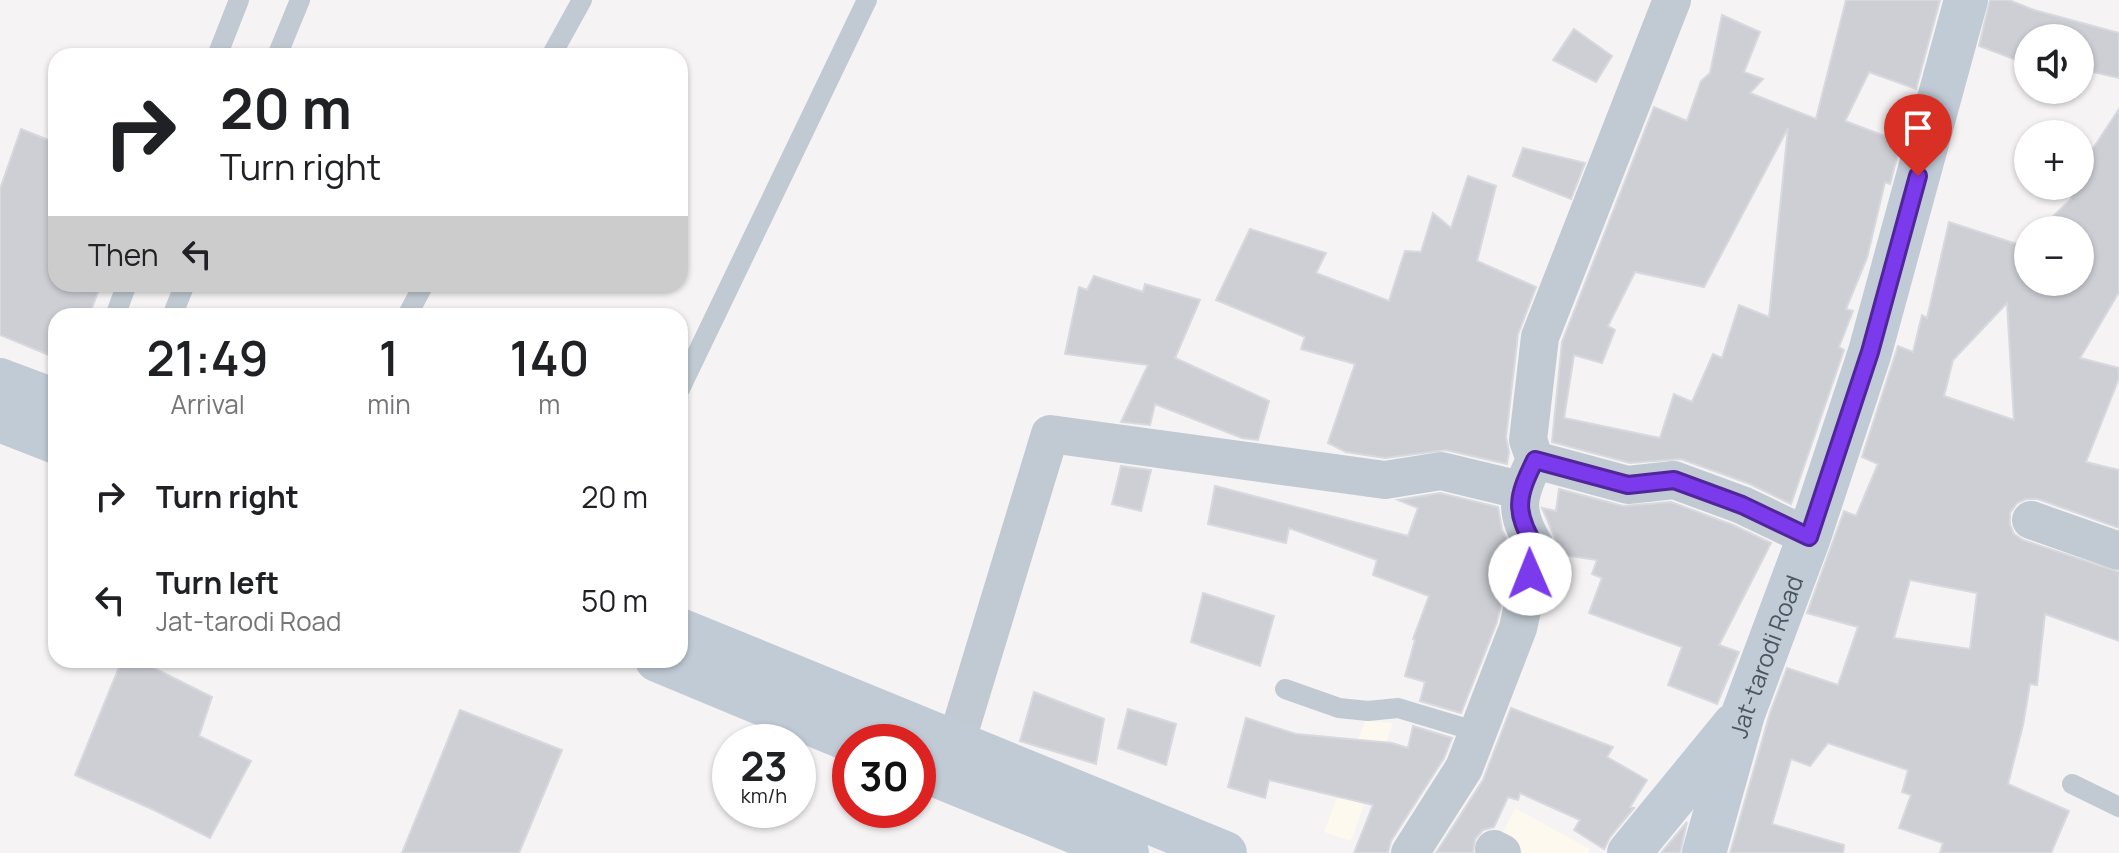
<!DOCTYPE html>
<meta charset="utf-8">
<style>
body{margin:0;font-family:Manrope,sans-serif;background:#f6f6f6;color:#202124;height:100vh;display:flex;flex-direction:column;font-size:30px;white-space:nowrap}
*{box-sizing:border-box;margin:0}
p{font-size:26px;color:#757577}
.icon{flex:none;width:44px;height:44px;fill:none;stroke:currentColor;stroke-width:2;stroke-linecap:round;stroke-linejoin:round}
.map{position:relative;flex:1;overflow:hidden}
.panel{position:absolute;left:48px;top:308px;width:640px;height:360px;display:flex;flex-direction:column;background:#fff;border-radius:24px;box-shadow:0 2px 6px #0004}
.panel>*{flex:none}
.hud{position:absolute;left:48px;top:48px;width:640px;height:244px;border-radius:24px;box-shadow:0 2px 6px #0004;background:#fff;color:#202124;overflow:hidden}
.fabs{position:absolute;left:2014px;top:24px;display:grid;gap:16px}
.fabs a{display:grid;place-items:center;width:80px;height:80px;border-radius:50%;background:#fff;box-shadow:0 2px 6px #0004;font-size:40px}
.speed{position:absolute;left:712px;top:724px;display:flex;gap:16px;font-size:40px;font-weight:700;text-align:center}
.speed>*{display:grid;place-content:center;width:104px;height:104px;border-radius:50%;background:#fff;box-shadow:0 2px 6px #0004;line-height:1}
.speed small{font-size:20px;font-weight:400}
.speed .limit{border:12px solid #d22;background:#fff;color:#111}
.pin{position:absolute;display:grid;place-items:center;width:68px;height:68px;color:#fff;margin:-82px -34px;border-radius:50% 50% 50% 0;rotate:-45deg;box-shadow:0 0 8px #0007}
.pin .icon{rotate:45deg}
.me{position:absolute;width:88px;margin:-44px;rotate:359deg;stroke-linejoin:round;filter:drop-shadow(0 0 6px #0008)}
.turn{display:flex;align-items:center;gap:28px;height:168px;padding:0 40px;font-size:36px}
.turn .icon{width:104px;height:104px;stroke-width:2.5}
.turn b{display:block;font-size:56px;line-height:68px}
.then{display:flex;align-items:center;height:76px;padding:0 40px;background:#0003;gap:16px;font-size:30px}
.eta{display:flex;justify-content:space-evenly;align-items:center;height:136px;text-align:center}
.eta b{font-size:48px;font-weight:600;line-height:56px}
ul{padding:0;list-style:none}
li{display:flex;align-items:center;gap:24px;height:104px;padding:0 40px}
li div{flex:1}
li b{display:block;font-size:30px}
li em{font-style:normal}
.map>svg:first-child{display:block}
.commercial{fill:#fdf9ef}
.building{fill:#cdcfd5;stroke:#d7d9de;stroke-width:2;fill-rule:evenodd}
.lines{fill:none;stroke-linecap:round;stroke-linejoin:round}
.lane{stroke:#c1cad2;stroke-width:20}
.street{stroke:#c1cad2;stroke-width:38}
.secondary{stroke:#c1cbd6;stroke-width:44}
.route-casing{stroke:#51269a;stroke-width:20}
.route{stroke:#7c3aed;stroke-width:14}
.labels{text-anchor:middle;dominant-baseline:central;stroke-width:6;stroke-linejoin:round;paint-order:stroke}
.street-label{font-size:24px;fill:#4a5661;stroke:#fff}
</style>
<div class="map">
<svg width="2119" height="853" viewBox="0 0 2119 853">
<rect width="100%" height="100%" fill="#f5f3f3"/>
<path class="commercial" d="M1365 721 1393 723 1351 841 1324 832Z
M1515 808 1590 849 1588 853H1523L1498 842Z"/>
<path class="building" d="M1846 0H1940L1916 89 1869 72 1845 121 1901 142 1890 184 1885 182 1867 258 1846 309 1853 311 1839 347 1844 350 1791 504 1750 484 1681 459 1630 463 1552 442 1562 342 1654 107 1687 121 1701 81 1710 73 1722 15 1760 32 1744 72 1763 79 1750 93 1816 119ZM1788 128 1769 317 1739 305 1722 358 1713 354 1692 402 1674 394 1660 438 1564 418 1574 355 1602 363 1615 330 1608 326 1635 272 1704 287Z
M1990 0H2009L2034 10 2119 33V78L2080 69V38H2028L2024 63 1979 46Z
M1574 29 1612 56 1596 82 1553 60Z
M2119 109V292L2080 358 2119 368V378L2086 462 2119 470V528L2038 499H2026L2017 503 2010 513V525L2014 534 2023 540 2119 572V641L2045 614 2037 685 2030 684 2023 725 2008 784 2069 811 2051 853H1940L1943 843 1899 828 1911 795 1902 792 1908 770 1828 743 1810 766 1791 759 1772 824 1844 845 1843 853H1730L1770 713 1787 668 1838 685 1858 627 1807 613 1844 511 1856 516 1878 464 1862 457 1898 346 1913 352 1922 315 1927 318 1949 222 2023 246 2028 241V282H2080V230H2039L2071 199 2074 186H2080V168ZM2007 303 2014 420 1944 396 1953 360ZM1910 580 1977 593 1970 649 1894 638Z
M21 129 56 143V284H101L89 316H56V358L0 335V189Z
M1523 148 1585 163 1571 199 1513 176Z
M1468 176 1496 186 1477 261 1536 287 1518 334 1506 437 1509 452 1507 464 1446 450 1385 458 1346 452 1328 443 1355 364 1301 349 1305 337 1216 300 1250 229 1326 253 1316 273 1389 301 1405 251 1421 252 1433 213 1451 228Z
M1094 276 1143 292 1145 284 1200 300 1175 358 1269 401 1258 440 1242 438 1155 404 1150 425 1121 422 1148 365 1065 354 1079 287 1087 290Z
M1121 466 1151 470 1141 511 1112 504Z
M1215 486 1408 536 1418 508 1398 500 1440 493 1498 507 1502 530 1513 552 1497 622 1461 713 1420 701 1425 682 1405 676 1415 640 1413 639 1429 596 1373 575 1377 560 1289 528 1286 543 1208 524Z
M1559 489 1623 506 1671 502 1733 525 1771 543 1719 645 1739 652 1717 704 1668 685 1682 647 1589 613 1602 578 1592 574 1597 560 1557 554 1555 538 1543 510 1542 508 1556 511Z
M1203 593 1274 616 1260 666 1191 642Z
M122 660H138L212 697 199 736 251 761 210 838 154 810 75 775Z
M1034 692 1104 719 1096 764 1020 741Z
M1511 708 1613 747 1607 757 1647 780 1630 807 1634 808 1610 837 1604 849 1574 830 1580 820 1520 793 1518 800 1508 797 1494 827 1483 830 1475 839 1473 853H1436L1483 780Z
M1128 709 1176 724 1166 765 1118 748Z
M460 710 562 750 519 853H402Z
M1246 718 1296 734 1392 743 1408 748 1413 726 1452 738 1444 758 1391 841 1388 853H1354L1373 805 1269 780 1265 798 1228 787Z
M1687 822 1680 853H1661Z"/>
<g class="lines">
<path class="lane" d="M217 56 239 0
M277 56 300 0
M551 56 582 0
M115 316 127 284
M172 316 185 284
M407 316 424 284
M680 389 867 0
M1285 689 1339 708 1368 711 1398 708 1478 732
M2072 784 2119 807"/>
<path class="street" d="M1535 460 1528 440 1540 337 1672 0
M2031 520 2119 551
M956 743 1050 434 1385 480 1441 471 1520 490
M1494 849 1502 853
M1410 853 1464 768 1518 628 1536 548C1513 511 1517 497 1535 460L1628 485 1674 480 1742 505 1809 537"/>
<g class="secondary">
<path d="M0 380 56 401"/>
<path d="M0 420 56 442"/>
<path d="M680 630 1225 853"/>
<path d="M657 660 855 742"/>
<path d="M918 768 1127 853"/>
<path d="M1629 853 1734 725"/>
<path id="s1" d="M1704 853 1743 714 1809 537 1870 352 1966 0"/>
</g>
</g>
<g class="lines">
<defs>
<path id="route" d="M1530 574 1536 548C1513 511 1517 497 1535 460L1628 485 1674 480 1742 505 1809 537 1870 352 1918 176"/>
</defs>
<use href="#route" class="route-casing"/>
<use href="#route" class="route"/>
</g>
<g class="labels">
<g class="street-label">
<text stroke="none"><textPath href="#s1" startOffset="206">Jat-tarodi Road</textPath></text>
</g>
</g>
</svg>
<div class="fabs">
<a><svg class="icon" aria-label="sound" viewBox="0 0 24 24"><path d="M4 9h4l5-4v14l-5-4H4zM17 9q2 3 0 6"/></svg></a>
<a>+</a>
<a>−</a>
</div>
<div class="speed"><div>23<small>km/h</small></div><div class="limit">30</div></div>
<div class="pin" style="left:1918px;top:176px;background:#d93025"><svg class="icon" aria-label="arrive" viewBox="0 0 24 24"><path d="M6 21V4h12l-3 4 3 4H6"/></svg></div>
<svg class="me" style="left:1530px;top:574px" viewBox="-20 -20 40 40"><circle r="19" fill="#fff"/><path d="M0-13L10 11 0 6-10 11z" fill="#7c3aed"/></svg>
<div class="hud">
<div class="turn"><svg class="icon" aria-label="right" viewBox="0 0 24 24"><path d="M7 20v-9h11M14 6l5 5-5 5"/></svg><div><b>20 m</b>Turn right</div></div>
<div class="then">Then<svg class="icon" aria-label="left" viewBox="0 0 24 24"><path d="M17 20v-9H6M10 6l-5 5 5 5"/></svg></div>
</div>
<section class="panel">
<div class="eta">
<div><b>21:49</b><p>Arrival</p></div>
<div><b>1</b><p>min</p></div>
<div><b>140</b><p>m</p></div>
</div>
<ul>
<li><svg class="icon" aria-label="right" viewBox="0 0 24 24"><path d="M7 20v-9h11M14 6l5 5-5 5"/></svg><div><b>Turn right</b></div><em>20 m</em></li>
<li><svg class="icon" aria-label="left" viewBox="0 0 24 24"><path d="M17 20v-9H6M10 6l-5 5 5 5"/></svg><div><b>Turn left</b><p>Jat-tarodi Road</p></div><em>50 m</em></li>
</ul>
</section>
</div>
